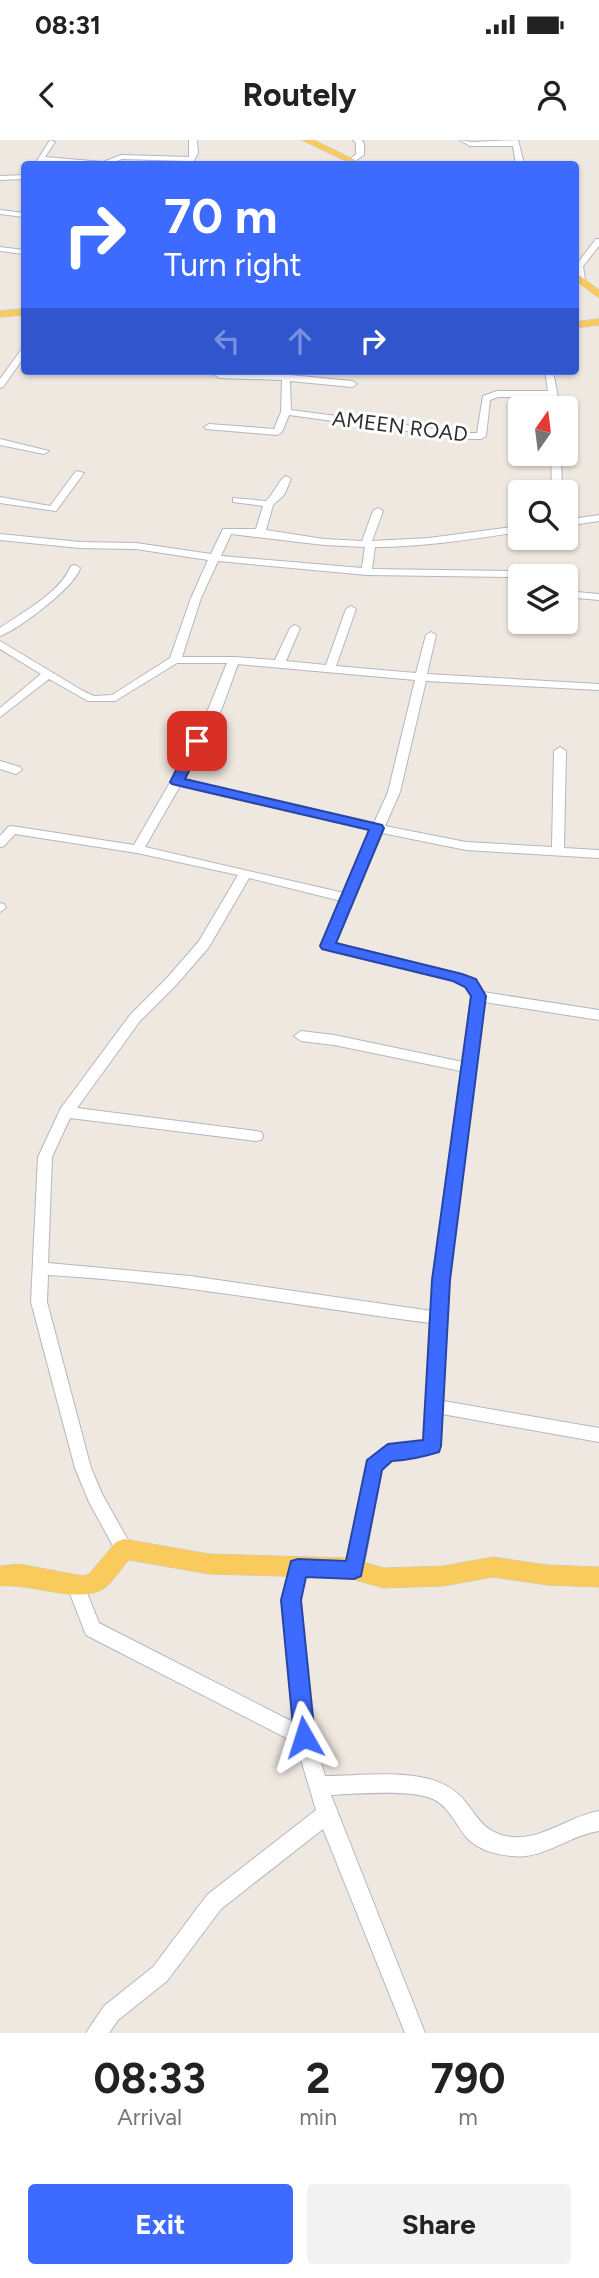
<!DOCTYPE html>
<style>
body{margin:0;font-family:Figtree,sans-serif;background:#f2f2f2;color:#222;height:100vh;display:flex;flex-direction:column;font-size:26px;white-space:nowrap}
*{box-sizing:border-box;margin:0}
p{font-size:23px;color:#767676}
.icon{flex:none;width:38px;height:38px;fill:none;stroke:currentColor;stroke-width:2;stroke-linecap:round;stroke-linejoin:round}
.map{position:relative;height:1893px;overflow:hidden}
.sheet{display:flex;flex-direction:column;background:#fff;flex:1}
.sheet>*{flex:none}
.banner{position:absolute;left:21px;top:21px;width:558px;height:214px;border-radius:7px;box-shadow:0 2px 5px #0004;background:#3d6bff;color:#fff;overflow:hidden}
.needle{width:46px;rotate:14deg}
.tools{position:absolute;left:508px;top:256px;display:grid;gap:14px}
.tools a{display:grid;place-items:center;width:70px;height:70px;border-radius:7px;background:#fff;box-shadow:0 2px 5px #0004;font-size:35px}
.pin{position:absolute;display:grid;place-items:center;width:60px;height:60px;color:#fff;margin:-30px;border-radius:14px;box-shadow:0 4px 10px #0006}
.me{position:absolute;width:77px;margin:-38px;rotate:354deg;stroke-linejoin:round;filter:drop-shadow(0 0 5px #0008)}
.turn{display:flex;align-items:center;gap:24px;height:147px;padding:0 28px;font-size:32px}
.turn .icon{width:91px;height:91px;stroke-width:2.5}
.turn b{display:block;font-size:49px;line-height:60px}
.lanes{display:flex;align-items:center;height:66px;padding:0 28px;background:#0003;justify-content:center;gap:35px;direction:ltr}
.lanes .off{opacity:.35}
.eta{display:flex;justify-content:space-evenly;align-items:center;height:119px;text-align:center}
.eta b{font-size:42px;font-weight:700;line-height:49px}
.action{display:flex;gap:14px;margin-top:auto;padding:14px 28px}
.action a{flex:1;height:80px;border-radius:7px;background:#3d6bff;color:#fff;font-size:28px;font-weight:700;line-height:80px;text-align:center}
.action a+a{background:#f2f2f2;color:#222}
.status{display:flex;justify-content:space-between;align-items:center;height:49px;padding:0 35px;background:#fff;direction:ltr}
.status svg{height:19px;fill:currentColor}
header{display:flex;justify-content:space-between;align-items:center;height:91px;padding:0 28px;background:#fff;font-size:32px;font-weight:700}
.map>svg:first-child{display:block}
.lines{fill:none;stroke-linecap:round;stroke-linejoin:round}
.minor-casing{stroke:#b3b7c1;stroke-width:2}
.major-casing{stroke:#c8c8c8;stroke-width:1}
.minor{fill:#fff;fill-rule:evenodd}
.major{fill:#f8cb5c;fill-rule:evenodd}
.route{fill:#3d6bff;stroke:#2846a6;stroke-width:2}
.labels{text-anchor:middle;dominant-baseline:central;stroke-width:6;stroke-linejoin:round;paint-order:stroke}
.far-street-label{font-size:21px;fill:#2d2d2d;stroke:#fff}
</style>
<div class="status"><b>08:31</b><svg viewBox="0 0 49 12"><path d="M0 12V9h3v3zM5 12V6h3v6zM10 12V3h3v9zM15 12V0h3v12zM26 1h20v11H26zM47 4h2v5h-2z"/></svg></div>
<header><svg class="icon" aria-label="back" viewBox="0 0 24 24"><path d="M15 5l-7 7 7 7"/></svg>Routely<svg class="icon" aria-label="person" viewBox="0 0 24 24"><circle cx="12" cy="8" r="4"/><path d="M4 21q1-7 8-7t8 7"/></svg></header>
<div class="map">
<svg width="599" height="1893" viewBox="0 0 599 1893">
<rect width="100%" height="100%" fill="#efe8e0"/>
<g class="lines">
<defs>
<path id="minor" d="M50 0 55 2 45 17 103 22 121 15 189 17V0H197L198 13 192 24H186L187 21 122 19 109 24 43 21 41 24H35Z
M353 0H361L364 3V15L352 23 348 21 356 14V3Z
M460 0 472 2 518 0 524 24H516L513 6H470Z
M24 35V39L0 40V36Z
M0 70 24 73V77L0 74Z
M596 99H599V106L583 126 585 140 578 142 576 125Z
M0 107 24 110V114L0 111Z
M24 209V217L3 247 0 248V239L21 210Z
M250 231 352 241 357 244 352 247 290 241 291 270 465 293H477L483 256 497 251H548L545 231H553L560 268H550L549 257H498L490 260 486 296 481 299H465L289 275 282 292 277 295 206 289 204 287 209 284 274 289 281 272 282 240 219 238 215 235 219 232Z
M0 299 49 311 44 314 0 305Z
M551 313H561L562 352H552Z
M76 331 84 333 56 371 0 363V357L50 366Z
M286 336 291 339 284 355 273 365 266 390 324 399 362 401 373 371 378 368 383 371 372 401 429 398 520 386V392C472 399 423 407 375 407L372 429 510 431 515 434 510 437 367 435 218 421 201 458 182 517H234L275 520 290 488 295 485 300 488 286 521 326 525 346 469 351 466 356 469 336 526 416 533 426 495 431 492 436 495 427 534 599 544V550L426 541 400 652 385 686 466 702 552 707 554 611 560 607 566 611 564 708 599 710V718L466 710 382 693 336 803 462 834 476 840 483 852 599 870V880L484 862 449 1140 443 1261 599 1288V1302L442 1274 440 1306 438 1311 409 1319 392 1320 382 1329 363 1430 360 1436 354 1438 348 1436 345 1430 368 1321 382 1308 388 1306 409 1305 424 1301 431 1183C303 1167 177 1142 48 1135L47 1162 91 1328 102 1354 133 1409 130 1415 124 1417 118 1415 89 1362 75 1328 31 1162 38 1017 61 968 130 875 167 838 199 801 238 735 137 713 15 694 4 706 0 707V696L8 687 12 686 134 705 199 592 227 523H177L115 561H88L49 539 0 577V568L41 534 0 509V501L83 551 94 556 112 555 170 518 191 458 208 420 136 409 80 408 0 400V394L80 402 136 403 211 414 223 389H256L263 366 233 362V358L266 361C274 354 279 339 286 336ZM231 394 324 405 365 407 362 428 221 416ZM238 524 415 540 388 652 374 683 184 640 222 568ZM180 646 371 690 344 753 145 707ZM249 738 341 761 321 806 323 809 453 841 466 846 471 856 463 922 334 895 301 891 294 896 301 901 334 905 461 931 433 1140 432 1171 190 1136 48 1123 52 1017 70 978 256 1001 261 1000 263 996 261 992 256 991 77 968 140 881 177 844 209 807Z
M599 375V381L565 386V380Z
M75 425 80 428C76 446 18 490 0 496V488C24 471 60 453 71 426Z
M565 451 599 454V460L565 457Z
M0 621 20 627 22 630 16 634 0 629Z
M0 763 4 764 6 768 0 772Z
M298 1420 304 1422 307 1428 300 1460 313 1597 325 1636C361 1636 415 1628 447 1646 476 1662 474 1693 512 1697 543 1700 569 1676 599 1671V1691C569 1695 544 1720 512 1716 497 1715 479 1710 468 1699 456 1686 450 1667 433 1659 410 1649 357 1654 331 1655L425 1893H405L323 1689 221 1769 167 1841 118 1880 109 1893H86L104 1866 153 1827 207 1755 316 1670 296 1603 86 1495 67 1446 70 1440 76 1438 82 1440 99 1483 293 1582 282 1460 292 1422Z"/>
<path id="major" d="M302 0H314L363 24H352Z
M576 133 599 150V158L576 141Z
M24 169V175L0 177V171Z
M599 179V185L576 188V182Z
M124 1399 209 1414 348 1418 384 1428 443 1426 493 1417 547 1425 599 1427V1447L547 1445 493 1437 443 1446 384 1448 348 1438 209 1434 129 1420C121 1428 113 1443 103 1449 77 1464 32 1443 0 1446V1426L19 1424 83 1436 89 1434 116 1402Z"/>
</defs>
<use href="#minor" class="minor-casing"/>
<use href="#major" class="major-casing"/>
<use href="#minor" class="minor"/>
<use href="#major" class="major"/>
</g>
<path class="route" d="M197 598 204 601 185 639 382 685 384 688 336 803 462 834 476 839 486 856 450 1140 441 1306 439 1312C423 1317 409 1320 392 1321L382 1330 361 1436 354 1439 306 1437 301 1460 315 1597 312 1604 304 1607 297 1604 294 1597 281 1460 291 1421 298 1419 346 1421 367 1320 388 1304 423 1300 432 1140 471 856 465 847 453 841 322 809 320 806 369 690 172 644 170 642 191 601Z"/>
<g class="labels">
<g class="far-street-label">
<text transform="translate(400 286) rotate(7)">AMEEN ROAD</text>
</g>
</g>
</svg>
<div class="tools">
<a><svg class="needle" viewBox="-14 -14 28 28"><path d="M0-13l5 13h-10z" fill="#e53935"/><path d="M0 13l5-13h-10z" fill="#767676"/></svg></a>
<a><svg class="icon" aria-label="search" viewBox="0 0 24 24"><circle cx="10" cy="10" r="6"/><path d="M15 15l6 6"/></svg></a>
<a><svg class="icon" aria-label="layers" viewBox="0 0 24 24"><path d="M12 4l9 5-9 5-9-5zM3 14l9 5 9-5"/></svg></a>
</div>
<div class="pin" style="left:197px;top:601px;background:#d93025"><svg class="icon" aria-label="arrive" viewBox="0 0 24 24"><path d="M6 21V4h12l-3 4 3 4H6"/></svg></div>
<svg class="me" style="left:304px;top:1597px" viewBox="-20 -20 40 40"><path d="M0-17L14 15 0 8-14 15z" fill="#3d6bff" stroke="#fff" stroke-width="4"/></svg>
<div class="banner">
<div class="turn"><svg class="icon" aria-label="right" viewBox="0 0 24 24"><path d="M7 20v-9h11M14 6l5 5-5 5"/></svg><div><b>70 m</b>Turn right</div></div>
<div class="lanes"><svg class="icon off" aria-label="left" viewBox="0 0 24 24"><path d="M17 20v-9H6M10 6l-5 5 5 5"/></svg><svg class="icon off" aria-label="ahead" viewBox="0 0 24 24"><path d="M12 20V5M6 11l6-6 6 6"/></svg><svg class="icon" aria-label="right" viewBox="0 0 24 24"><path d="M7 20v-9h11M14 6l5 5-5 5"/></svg></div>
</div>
</div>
<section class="sheet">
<div class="eta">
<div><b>08:33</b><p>Arrival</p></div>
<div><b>2</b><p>min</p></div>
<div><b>790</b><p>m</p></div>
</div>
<div class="action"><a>Exit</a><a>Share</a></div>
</section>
